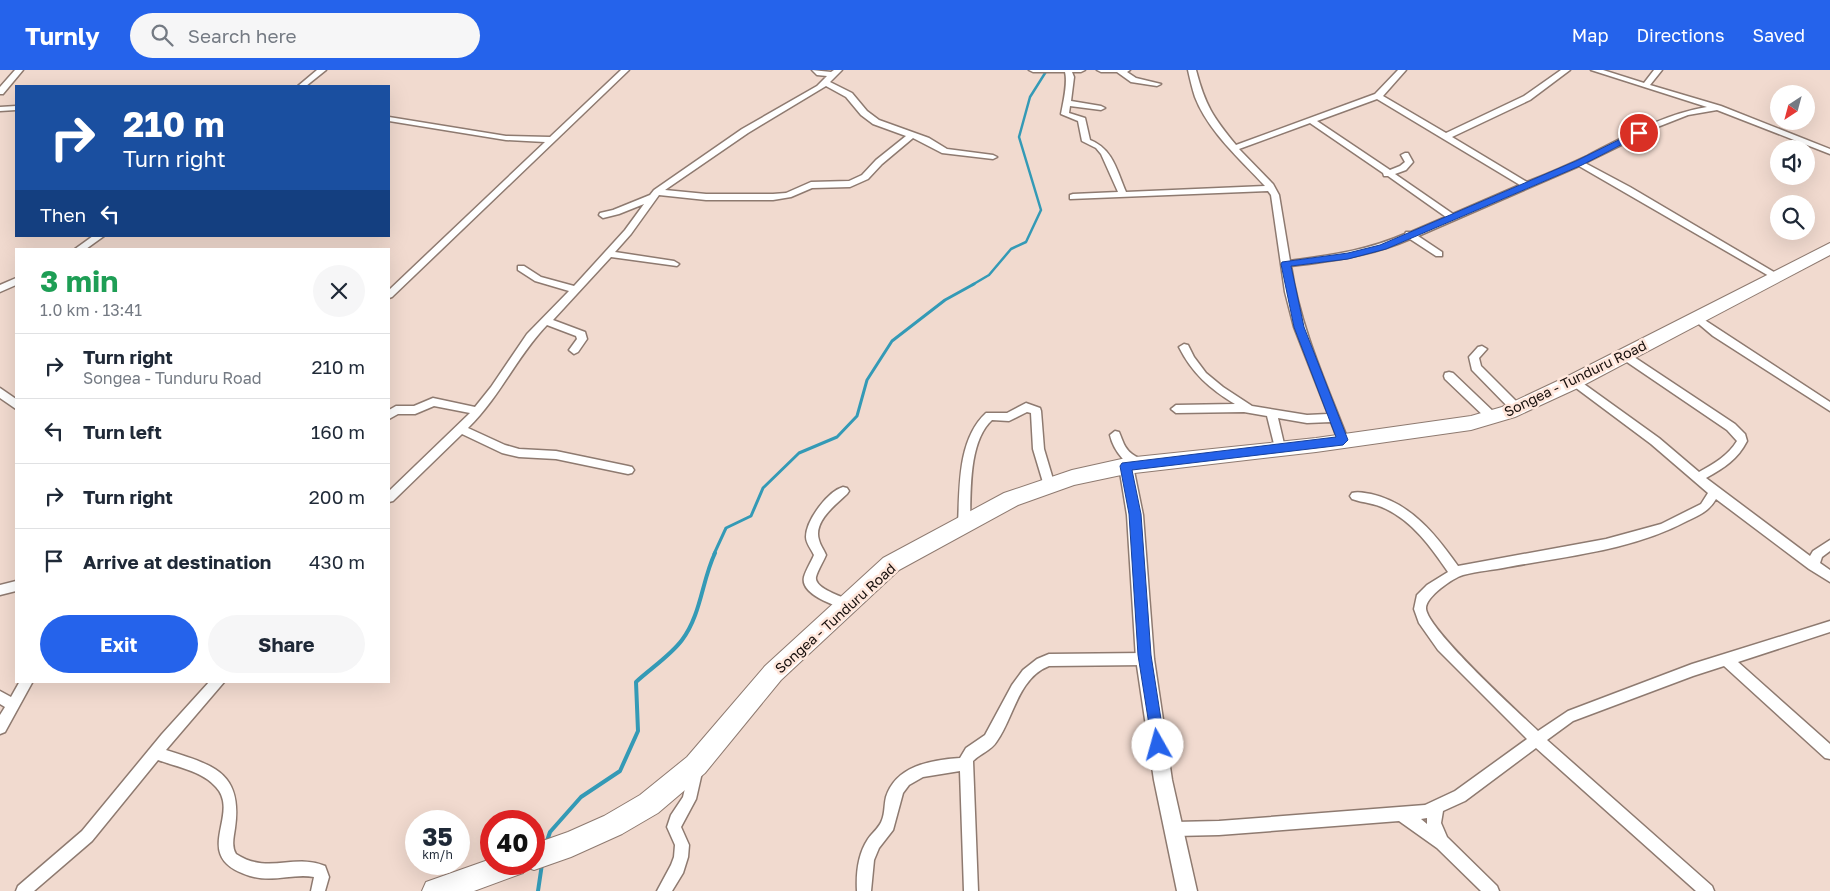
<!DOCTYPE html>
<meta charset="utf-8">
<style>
body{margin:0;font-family:"Golos Text",sans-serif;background:#f6f6f7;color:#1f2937;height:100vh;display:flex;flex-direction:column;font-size:19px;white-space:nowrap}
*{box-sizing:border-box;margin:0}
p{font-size:16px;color:#747a83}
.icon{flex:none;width:28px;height:28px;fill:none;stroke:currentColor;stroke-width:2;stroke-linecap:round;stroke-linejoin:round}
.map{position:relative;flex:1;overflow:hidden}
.details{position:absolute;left:15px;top:178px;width:375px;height:435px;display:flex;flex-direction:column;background:#fff;border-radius:0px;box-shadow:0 5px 20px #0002}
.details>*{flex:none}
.banner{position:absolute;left:15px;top:15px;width:375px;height:152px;border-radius:0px;box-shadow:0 5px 20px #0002;background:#1a4fa0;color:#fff;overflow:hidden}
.needle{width:32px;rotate:216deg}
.buttons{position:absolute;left:1770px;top:15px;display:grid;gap:10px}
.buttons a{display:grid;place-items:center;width:45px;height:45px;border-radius:50%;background:#fff;box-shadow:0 5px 20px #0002;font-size:25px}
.speed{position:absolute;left:405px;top:740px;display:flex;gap:10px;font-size:25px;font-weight:700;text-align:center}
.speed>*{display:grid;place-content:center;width:65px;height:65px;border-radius:50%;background:#fff;box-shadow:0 5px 20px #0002;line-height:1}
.speed small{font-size:12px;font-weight:400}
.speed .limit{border:8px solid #d22;background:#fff;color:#111}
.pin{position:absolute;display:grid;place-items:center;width:42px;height:42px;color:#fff;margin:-21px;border:2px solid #fff;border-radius:50%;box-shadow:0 1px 5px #0007}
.me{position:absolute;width:55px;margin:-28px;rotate:353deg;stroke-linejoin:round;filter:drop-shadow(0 0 4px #0008)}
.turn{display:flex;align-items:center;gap:18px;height:105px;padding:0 25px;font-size:22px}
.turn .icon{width:65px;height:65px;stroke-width:2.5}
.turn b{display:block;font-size:35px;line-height:42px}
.then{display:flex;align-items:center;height:48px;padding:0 25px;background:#0003;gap:10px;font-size:19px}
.round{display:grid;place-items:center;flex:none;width:52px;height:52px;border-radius:26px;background:#f6f6f7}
.summary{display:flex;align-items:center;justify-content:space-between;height:85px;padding:0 25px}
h1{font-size:30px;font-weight:700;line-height:38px;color:#1e9e55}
.cta{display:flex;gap:10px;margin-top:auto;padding:10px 25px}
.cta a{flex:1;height:58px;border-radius:30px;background:#2563eb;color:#fff;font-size:20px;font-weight:700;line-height:58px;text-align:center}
.cta a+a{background:#f6f6f7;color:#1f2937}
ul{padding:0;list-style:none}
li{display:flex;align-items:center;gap:15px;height:65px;padding:0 25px;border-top:1px solid #e0e1e3}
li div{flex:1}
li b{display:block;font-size:19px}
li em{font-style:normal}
header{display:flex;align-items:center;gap:30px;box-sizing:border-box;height:70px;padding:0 25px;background:#2563eb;color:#fff}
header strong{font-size:24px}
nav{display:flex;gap:28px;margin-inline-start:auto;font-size:18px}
.search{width:350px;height:45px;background:#f6f6f7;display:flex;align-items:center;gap:12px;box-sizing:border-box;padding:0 18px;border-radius:28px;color:#747a83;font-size:19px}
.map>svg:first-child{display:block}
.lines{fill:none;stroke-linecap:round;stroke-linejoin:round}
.stream-far2{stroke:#349ab6;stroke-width:2.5}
.stream-far1{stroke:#349ab6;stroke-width:3}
.stream{stroke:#349ab6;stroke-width:4}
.minor-casing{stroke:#8e7a70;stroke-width:3}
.tertiary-casing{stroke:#8e7a70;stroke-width:3}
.trunk-casing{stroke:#8e7a70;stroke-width:2}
.minor{fill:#fff;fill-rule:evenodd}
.tertiary{fill:#fff;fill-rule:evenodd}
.trunk{fill:#fff;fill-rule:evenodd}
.route{fill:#2563eb;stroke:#184099}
.labels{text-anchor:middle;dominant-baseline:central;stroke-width:5;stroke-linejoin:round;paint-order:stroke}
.street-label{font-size:14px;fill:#160e0b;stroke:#ffe7dc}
</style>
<header>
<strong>Turnly</strong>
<div class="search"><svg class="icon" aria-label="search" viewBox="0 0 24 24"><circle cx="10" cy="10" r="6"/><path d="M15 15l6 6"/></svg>Search here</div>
<nav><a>Map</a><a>Directions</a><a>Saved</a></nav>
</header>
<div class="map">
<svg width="1830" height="821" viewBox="0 0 1830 821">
<rect width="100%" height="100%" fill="#f1dacf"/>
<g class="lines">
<path class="stream-far2" d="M972 215 989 205 1011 179 1026 172 1041 140 1019 67 1030 27 1047 0"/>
<path class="stream-far1" d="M714 484 726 458 751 446 763 418 799 383 837 367 857 346 867 310 892 271 945 230 974 214"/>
<path class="stream" d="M547 771 550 762 581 727 620 701 638 661 636 612C650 599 671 585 682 570 701 545 702 510 715 483
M538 821 542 794"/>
<defs>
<path id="minor" d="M15 0H23L3 24H0V17Z
M317 0H326L306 16H298Z
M621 0H629L392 227 389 228V220L545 72 506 70 389 51V47L506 66 550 67Z
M812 0 831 2 834 0H842L830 12 852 23 867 41 879 50 929 68 947 79 993 85 997 87 993 89 942 83 913 68 882 94 868 109 850 117 812 118 791 127 773 130H706L659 125 631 164 615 182 674 191 679 194 677 196 611 187 553 250 585 262 587 269 578 282 574 284 569 280 577 269 576 266 547 255C517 286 500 327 468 358L505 375 519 379 556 381 628 396 632 397 634 400 632 403 628 404 556 389 519 387 502 383 462 364 393 431 389 432V421L470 343 434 336 415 344H398L389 349V340L396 336H414L433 328 475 337 491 317 527 264 569 221 535 211 518 200V196H524L541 207 574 216 625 160 644 134 619 144 603 148 599 145 600 143 613 140 650 125 654 120 742 59 817 16 827 6 817 5ZM826 16 846 27 861 45 873 54 906 66 876 90 862 105 849 111 811 112 786 123 773 124H706L665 120 748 63Z
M1029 0H1085L1081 2H1072L1074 7 1071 31 1101 36 1105 38 1101 40 1070 36 1069 43 1085 48 1090 70C1113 79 1117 101 1126 122L1265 116C1240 89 1208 61 1195 27 1192 18 1190 9 1188 0H1196C1205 35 1213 47 1236 75L1375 24 1398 0H1406L1383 26 1446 63 1524 26 1561 0H1570L1530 30 1452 67 1527 112C1547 104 1568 95 1587 86 1626 66 1664 44 1707 37L1591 0H1603L1644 13 1654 0H1662L1650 15 1721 36 1830 79V84L1717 40 1688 45 1660 56 1585 93 1630 117 1779 205V209L1776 210 1579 96 1418 166 1442 182V186H1436L1410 169C1371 186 1332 191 1291 196 1300 257 1326 313 1348 370L1343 374 1339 373 1331 352 1307 353 1278 348 1285 378 1280 382 1275 378 1267 346 1244 342 1176 343 1171 339 1176 335 1235 334C1210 319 1192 303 1179 277L1184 274 1188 275 1194 287 1206 303 1223 317 1252 336 1307 345 1328 344 1294 257 1285 222 1271 125 1268 121 1070 129V125L1073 124 1118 122 1101 84 1096 78 1082 71 1078 51 1061 44C1063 33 1068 13 1065 2H1033ZM1377 29 1520 115 1453 144 1395 104 1406 100 1413 92 1408 83H1405L1401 85 1405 92 1400 96 1390 100 1317 51ZM1310 53 1383 103 1384 106H1388L1446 147 1411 162H1406L1405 164C1366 181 1331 185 1290 191L1279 125 1273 114 1239 79Z
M1097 0H1130L1127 2 1136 8 1161 14 1157 16 1131 12 1117 2H1101Z
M16 36V40L0 41V37Z
M93 166H104L86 179H75Z
M16 208V215L0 222V215Z
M1697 245 1830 332V341L1713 266 1694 250 1692 248 1694 246Z
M1482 276 1487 279 1479 288 1481 296 1520 335 1521 338 1520 341H1512L1472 300 1469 287 1478 277Z
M1625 281 1735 354 1745 364 1747 371C1738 389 1724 398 1706 408L1810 486 1813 481 1830 470V481L1822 487 1820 493 1830 500V512L1809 499 1716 429C1709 441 1700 445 1687 451 1633 480 1568 486 1508 497 1494 500 1478 501 1463 505 1453 508 1425 527 1426 539 1429 561 1517 641 1538 661L1568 641 1692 594 1830 551V562L1738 592 1830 674V689L1825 688 1724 596 1693 606 1573 651 1547 670 1712 816 1714 821H1696L1536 678 1465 731 1443 741 1441 753 1447 767 1497 816 1499 821H1481L1437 778 1399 751 1219 765 1175 766 1170 764 1168 759 1170 754 1175 752 1219 751 1425 735 1455 721 1527 669 1438 580 1419 553 1414 539 1417 525 1427 515 1448 502C1431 477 1413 452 1386 439 1375 433 1363 433 1352 429L1350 426 1352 423C1358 421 1365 423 1371 424 1411 433 1436 465 1458 496L1606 469 1661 454 1701 434 1708 423 1651 374 1568 312 1569 309H1577L1659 368 1699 402C1713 394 1728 386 1737 371L1727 360 1621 288 1620 285ZM1427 748V754L1421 749Z
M1449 302 1453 303 1496 344 1497 347 1496 350H1488L1445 309 1444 306 1445 303Z
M0 318 16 329V339L0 328Z
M1026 333 1040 338 1041 341 1044 379 1055 416 1053 419H1045L1033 379 1031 343 1027 342 1009 351 992 350C968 372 971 423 970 454L968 457H960L958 454C960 418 957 370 986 343H1007Z
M1115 361 1119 362C1123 371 1124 378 1132 384 1137 388 1143 389 1147 394L1145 397C1128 402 1113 379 1110 365Z
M843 417 847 418 849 421 847 424C835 435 813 452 819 470 820 475 824 480 826 485 823 492 818 500 816 507 814 518 841 526 849 530L851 534 849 538 845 539C833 535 800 524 804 507 806 500 811 492 814 485 811 479 806 473 806 467 806 450 828 421 843 417Z
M16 511V521L0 525V515Z
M1145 583 1150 585 1151 589 1150 593 1145 595 1049 596C1018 608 1014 647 997 671 991 681 981 683 973 691L978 821H964L960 701 923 707 909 715 903 723 893 760 879 778 874 790 871 821H857C856 803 858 784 868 769 872 763 880 757 882 750 885 743 884 735 886 727 896 696 930 690 960 688L966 678 985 665 1012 615 1023 600 1037 589 1049 584Z
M20 611H33L5 662 0 664V645L5 637 0 634V621L11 627Z
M210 611H225L166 680C212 695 243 701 235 758 234 766 231 776 236 784 268 805 294 783 325 796L329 807 325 821H311L314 807C293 803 274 813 250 806 188 787 242 745 216 717 202 701 177 697 158 690L92 771 34 821H16L18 816 82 761 162 664Z
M696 691 701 693 703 698 696 729 681 757 689 775 688 787 683 803 672 821H657L671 795 674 787 675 775 667 757 671 745 683 727 691 693Z"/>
<path id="tertiary" d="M1126 390 1131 392 1133 396 1143 445 1154 589 1172 710 1197 821H1177L1154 710 1136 589 1127 445 1119 396 1121 392Z"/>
<path id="trunk" d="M1830 173V185L1580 317 1515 347 1471 360 1316 382 1126 404 1074 415 1018 435 899 500 781 610 705 703 658 743 622 764 571 787 534 800 526 797 523 803 474 821H422L426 812 491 789V794H534V774L568 762 604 746 640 725 687 687 765 596 883 488 1004 423 1072 400 1126 388 1316 368 1471 346 1502 337 1566 307Z"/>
</defs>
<use href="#minor" class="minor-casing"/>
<use href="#tertiary" class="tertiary-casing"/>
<use href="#trunk" class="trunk-casing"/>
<use href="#minor" class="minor"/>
<use href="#tertiary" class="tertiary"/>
<use href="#trunk" class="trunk"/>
</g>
<path class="route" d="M1639 60 1643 63 1642 64 1582 95 1386 179 1348 189 1291 196 1304 257 1348 370 1343 375 1132 400 1141 444 1151 585 1165 675 1163 680 1158 682 1153 680 1138 585 1129 444 1120 396 1122 393 1336 367 1294 257 1281 194 1282 192 1348 183 1380 175 1576 91Z"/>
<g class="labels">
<g class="street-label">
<text transform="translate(1575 308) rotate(-26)">Songea - Tunduru Road</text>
<text transform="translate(835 548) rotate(-42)">Songea - Tunduru Road</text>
</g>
</g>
</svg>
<div class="buttons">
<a><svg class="needle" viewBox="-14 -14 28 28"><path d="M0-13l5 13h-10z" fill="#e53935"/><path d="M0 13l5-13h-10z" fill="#747a83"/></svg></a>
<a><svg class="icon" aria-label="sound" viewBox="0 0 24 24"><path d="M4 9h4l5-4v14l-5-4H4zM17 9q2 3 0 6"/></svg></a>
<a><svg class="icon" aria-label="search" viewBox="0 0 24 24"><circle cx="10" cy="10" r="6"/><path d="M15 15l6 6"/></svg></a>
</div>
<div class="speed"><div>35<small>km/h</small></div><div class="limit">40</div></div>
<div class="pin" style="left:1639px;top:63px;background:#d93025"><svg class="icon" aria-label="arrive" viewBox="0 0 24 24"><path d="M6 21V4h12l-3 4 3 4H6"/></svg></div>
<svg class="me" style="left:1158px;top:675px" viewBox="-20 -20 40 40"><circle r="19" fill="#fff"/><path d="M0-13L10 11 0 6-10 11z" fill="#2563eb"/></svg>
<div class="banner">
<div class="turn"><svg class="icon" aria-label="right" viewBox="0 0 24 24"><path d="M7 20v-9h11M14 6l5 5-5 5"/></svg><div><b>210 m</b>Turn right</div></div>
<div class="then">Then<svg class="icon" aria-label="left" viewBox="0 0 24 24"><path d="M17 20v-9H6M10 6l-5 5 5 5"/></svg></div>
</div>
<section class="details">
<div class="summary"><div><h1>3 min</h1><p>1.0 km · 13:41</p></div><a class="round"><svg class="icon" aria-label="close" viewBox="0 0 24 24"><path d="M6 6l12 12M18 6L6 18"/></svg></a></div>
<ul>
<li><svg class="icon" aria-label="right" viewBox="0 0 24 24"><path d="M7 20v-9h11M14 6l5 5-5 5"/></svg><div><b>Turn right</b><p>Songea - Tunduru Road</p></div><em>210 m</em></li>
<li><svg class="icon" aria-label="left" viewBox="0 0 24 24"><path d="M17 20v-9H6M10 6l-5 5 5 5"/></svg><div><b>Turn left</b></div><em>160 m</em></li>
<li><svg class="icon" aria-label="right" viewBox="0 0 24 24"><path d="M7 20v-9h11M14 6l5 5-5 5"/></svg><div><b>Turn right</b></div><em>200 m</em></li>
<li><svg class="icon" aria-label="arrive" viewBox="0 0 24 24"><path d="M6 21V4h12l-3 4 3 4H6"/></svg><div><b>Arrive at destination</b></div><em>430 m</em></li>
</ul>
<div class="cta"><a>Exit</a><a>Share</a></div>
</section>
</div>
